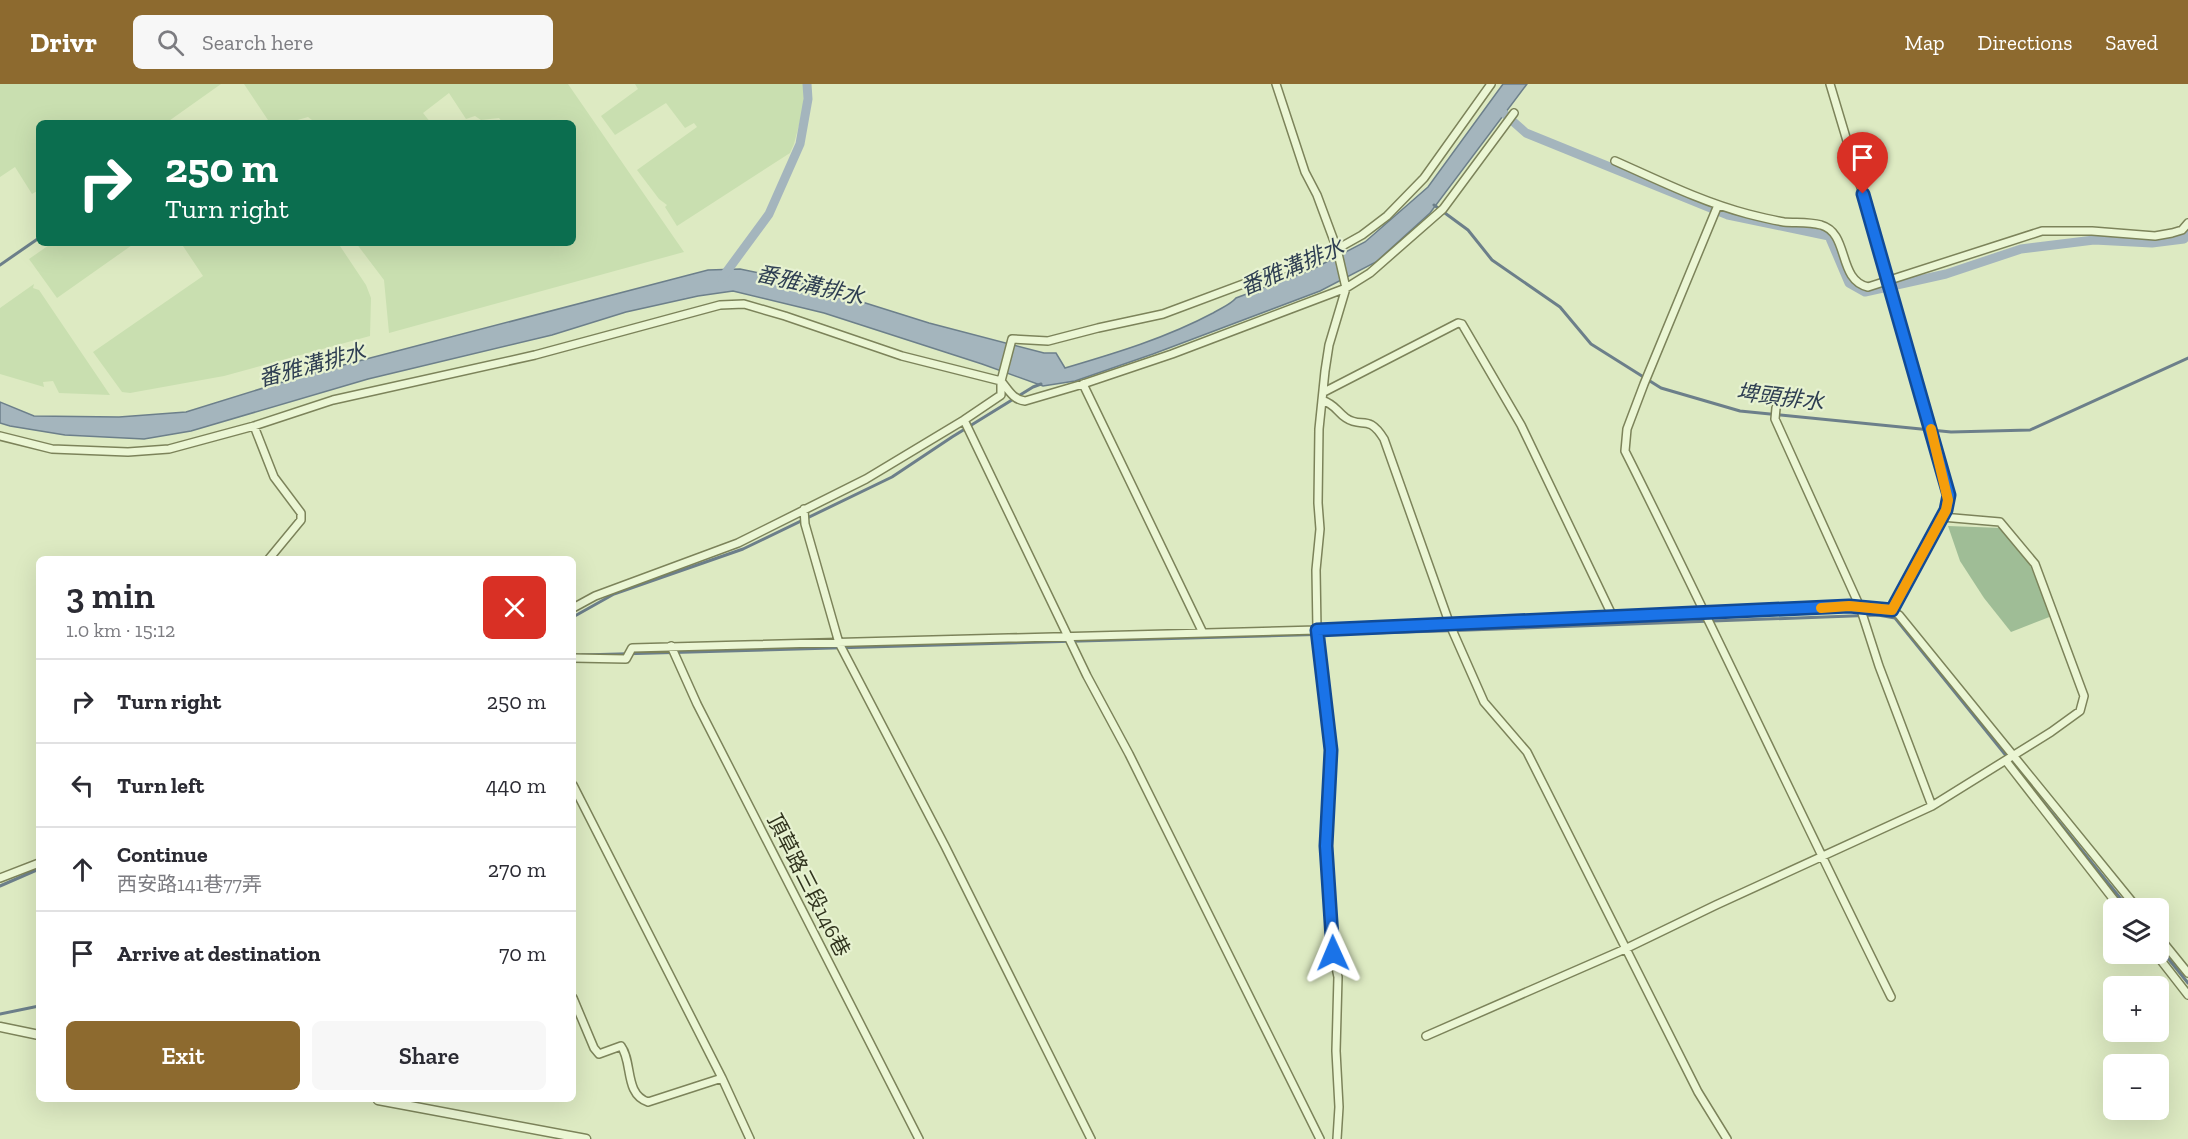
<!DOCTYPE html>
<meta charset="utf-8">
<style>
body{margin:0;font-family:"Zilla Slab","Noto Sans TC",serif;background:#f7f7f7;color:#2b2b33;height:100vh;display:flex;flex-direction:column;font-size:22px;white-space:nowrap}
*{box-sizing:border-box;margin:0}
p{font-size:20px;color:#7c7c81}
.icon{flex:none;width:33px;height:33px;fill:none;stroke:currentColor;stroke-width:2;stroke-linecap:round;stroke-linejoin:round}
.map{position:relative;flex:1;overflow:hidden}
.panel{position:absolute;left:36px;top:472px;width:540px;height:546px;display:flex;flex-direction:column;background:#fff;border-radius:9px;box-shadow:0 6px 24px #0002}
.panel>*{flex:none}
.top-card{position:absolute;left:36px;top:36px;width:540px;height:126px;border-radius:9px;box-shadow:0 6px 24px #0002;background:#0b6e4f;color:#fff;overflow:hidden}
.fabs{position:absolute;left:2103px;top:814px;display:grid;gap:12px}
.fabs a{display:grid;place-items:center;width:66px;height:66px;border-radius:9px;background:#fff;box-shadow:0 6px 24px #0002;font-size:30px}
.pin{position:absolute;display:grid;place-items:center;width:51px;height:51px;color:#fff;margin:-62px -26px;border-radius:50% 50% 50% 0;rotate:-45deg;box-shadow:0 0 6px #0007}
.pin .icon{rotate:45deg}
.me{position:absolute;width:66px;margin:-33px;rotate:359deg;stroke-linejoin:round;filter:drop-shadow(0 0 4px #0008)}
.turn{display:flex;align-items:center;gap:21px;height:126px;padding:0 30px;font-size:27px}
.turn .icon{width:78px;height:78px;stroke-width:2.5}
.turn b{display:block;font-size:42px;line-height:51px}
.round{display:grid;place-items:center;flex:none;width:63px;height:63px;border-radius:9px;background:#f7f7f7}
.overview{display:flex;align-items:center;justify-content:space-between;height:102px;padding:0 30px}
h1{font-size:36px;font-weight:600;line-height:45px}
.primary-button{display:flex;gap:12px;margin-top:auto;padding:12px 30px}
.primary-button a{flex:1;height:69px;border-radius:9px;background:#8d6a2f;color:#fff;font-size:24px;font-weight:600;line-height:69px;text-align:center}
.primary-button a+a{background:#f7f7f7;color:#2b2b33}
ul{padding:0;list-style:none}
li{display:flex;align-items:center;gap:18px;height:84px;padding:0 30px;border-top:2px solid #e1e1e2}
li div{flex:1}
li b{display:block;font-size:22px}
li em{font-style:normal}
header{display:flex;align-items:center;gap:36px;box-sizing:border-box;height:84px;padding:0 30px;background:#8d6a2f;color:#fff}
header strong{font-size:28px}
nav{display:flex;gap:33px;margin-inline-start:auto;font-size:21px}
.search{width:420px;height:54px;background:#f7f7f7;display:flex;align-items:center;gap:15px;box-sizing:border-box;padding:0 21px;border-radius:9px;color:#7c7c81;font-size:22px}
.map>svg:first-child{display:block}
.farmland{fill:#c9dfb0}
.cemetery{fill:#9fbd96}
.water{fill:#a4b5bd;stroke:#6c7f8a;stroke-width:1.5}
.lines{fill:none;stroke-linecap:round;stroke-linejoin:round}
.stream{stroke:#6c7f8a;stroke-width:3}
.canal{stroke:#a4b5bd;stroke-width:9}
.minor-casing{stroke:#7c835a;stroke-width:10}
.tertiary-casing{stroke:#7c835a;stroke-width:11}
.minor{stroke:#ebf6d4;stroke-width:7}
.tertiary{stroke:#ebf6d4;stroke-width:8}
.route-casing{stroke:#114b97;stroke-width:15}
.route{stroke:#1a73e8;stroke-width:10}
.slow{stroke:#f59e0b;stroke-width:10}
.labels{text-anchor:middle;dominant-baseline:central;stroke-width:4.5;stroke-linejoin:round;paint-order:stroke}
.street-label{font-size:21px;fill:#31341e;stroke:#e7f2d1}
.water-label{font-size:22px;font-style:italic;fill:#2e3e52;stroke:#e7f2d1}
</style>
<header>
<strong>Drivr</strong>
<div class="search"><svg class="icon" aria-label="search" viewBox="0 0 24 24"><circle cx="10" cy="10" r="6"/><path d="M15 15l6 6"/></svg>Search here</div>
<nav><a>Map</a><a>Directions</a><a>Saved</a></nav>
</header>
<div class="map">
<svg width="2188" height="1055" viewBox="0 0 2188 1055">
<rect width="100%" height="100%" fill="#ddeac2"/>
<path class="farmland" d="M0 0H221L166 39H39V106L32 110 15 83 0 93Z
M244 0H568L684 168 389 249 384 196 356 159H573V39H503L499 34 481 36 475 32 466 35 449 9 423 29 431 39H316L308 33 287 39H270Z
M635 0H803L804 22 794 60 790 69 677 142 665 123 667 121 659 115 637 86 697 43 694 39 685 44 666 19 615 51 601 32 638 5Z
M52 159H135L57 214 29 175Z
M181 159H338L366 201 371 214 370 252 224 292 130 309 122 308 93 268 203 192Z
M34 200 33 204 39 206 110 311 59 309 53 297 43 298 44 303 0 290V224Z"/>
<path class="cemetery" d="M1948 442 2002 444 2026 472 2052 532 2011 548 1984 514 1960 477Z"/>
<path class="water" d="M1503 0H1527L1430 129 1376 178 1320 207 1153 270 1075 297 1043 302 982 280 824 229 733 207 698 212 626 228 552 251 368 295 191 347 144 355 65 351 10 342 0 339V318L34 332 119 333 186 328 305 291 708 186 740 185 789 195 929 239 1044 269H1056L1065 284C1116 269 1166 254 1213 229 1221 224 1230 221 1236 214L1311 186 1365 158 1428 103Z"/>
<g class="lines">
<path class="stream" d="M1434 121 1468 146 1492 176 1560 223 1591 260 1661 304 1740 327 1951 348 2030 346 2188 274
M0 181 39 154
M573 533 614 510 743 465 892 393 952 353 1033 303 1041 300
M582 571 1441 547 1878 531 1895 534 2008 674
M2017 686 2129 825
M0 802 39 785
M2158 862 2188 899
M0 930 39 922"/>
<path class="canal" d="M1500 26 1526 49 1728 131 1829 152 1849 199 1865 208 1946 190 2021 165 2094 156 2152 159 2184 155 2188 149
M722 194 769 130 800 60 808 15 807 0"/>
<defs>
<path id="minor" d="M1276 0 1305 88 1317 111 1337 165 1346 204 1329 261 1325 287 1319 345 1318 419 1320 445 1316 486 1317 546 1331 666 1326 762 1327 797 1333 839V869L1338 893 1336 967 1339 1023 1337 1055
M1830 0 1889 197 1949 411 1946 426 1892 526
M1615 77C1658 96 1702 118 1748 130 1760 133 1772 136 1784 138 1796 139 1809 138 1821 141 1850 149 1837 196 1868 203L2042 147H2092L2155 152 2172 149 2182 146 2188 139
M1718 121 1644 300 1627 345 1625 367C1716 548 1801 732 1891 913
M1083 300 1203 549
M1324 308 1458 239 1462 240 1521 341 1612 531
M1322 316C1336 321 1336 327 1346 334 1362 345 1368 329 1384 355L1450 541 1484 618 1527 668 1698 1008 1727 1055
M1776 324 1775 335 1860 523 1879 582 1932 722
M964 336 1087 592 1129 670 1320 1055
M254 342 274 393 301 429V436L268 476
M0 352 52 365 128 368 169 365 254 342 333 316 535 271 720 221 744 220 785 232 902 272 1001 297C1008 305 1013 316 1025 317L1083 300 1172 270 1346 204 1370 189 1443 125 1514 29
M804 425 805 440 839 559 945 762 1091 1055
M573 524 595 512 738 459 866 395 964 336 1001 311V297L1012 255 1048 257 1098 244 1163 230 1337 165 1362 151 1387 132 1424 94 1491 0
M671 562 697 620 919 1055
M573 574 626 575 632 564 1317 546 1450 541 1612 531 1834 524C1853 521 1882 519 1899 531L2138 825
M2006 677 2121 825
M573 701 722 994 750 1055
M0 794 39 779
M2158 852 2188 889
M2156 870 2188 911
M573 914 594 964 599 970 621 962C633 978 624 1010 648 1018L722 994
M1426 952 1625 865 1716 821 1932 722 2051 648 2080 627 2084 612 2035 480 2000 438 1942 433"/>
<path id="tertiary" d="M0 943 39 951
M378 1016 586 1055"/>
</defs>
<use href="#minor" class="minor-casing"/>
<use href="#tertiary" class="tertiary-casing"/>
<use href="#minor" class="minor"/>
<use href="#tertiary" class="tertiary"/>
</g>
<g class="lines">
<defs>
<path id="route" d="M1333 869 1326 762 1331 666 1317 546 1849 522 1892 526 1946 426 1949 411 1863 110"/>
</defs>
<use href="#route" class="route-casing"/>
<use href="#route" class="route"/>
<path class="slow" d="M1821 524 1849 522 1892 526 1946 426 1948 416 1931 345"/>
</g>
<g class="labels">
<g class="street-label">
<text transform="translate(809 801) rotate(63)">頂草路三段146巷</text>
</g>
<g class="water-label">
<text transform="translate(1292 183) rotate(-23)">番雅溝排水</text>
<text transform="translate(810 201) rotate(13)">番雅溝排水</text>
<text transform="translate(312 281) rotate(-15)">番雅溝排水</text>
<text transform="translate(1780 313) rotate(7)">埤頭排水</text>
</g>
</g>
</svg>
<div class="fabs">
<a><svg class="icon" aria-label="layers" viewBox="0 0 24 24"><path d="M12 4l9 5-9 5-9-5zM3 14l9 5 9-5"/></svg></a>
<a>+</a>
<a>−</a>
</div>
<div class="pin" style="left:1863px;top:110px;background:#d93025"><svg class="icon" aria-label="arrive" viewBox="0 0 24 24"><path d="M6 21V4h12l-3 4 3 4H6"/></svg></div>
<svg class="me" style="left:1333px;top:869px" viewBox="-20 -20 40 40"><path d="M0-17L14 15 0 8-14 15z" fill="#1a73e8" stroke="#fff" stroke-width="4"/></svg>
<div class="top-card">
<div class="turn"><svg class="icon" aria-label="right" viewBox="0 0 24 24"><path d="M7 20v-9h11M14 6l5 5-5 5"/></svg><div><b>250 m</b>Turn right</div></div>
</div>
<section class="panel">
<div class="overview"><div><h1>3 min</h1><p>1.0 km · 15:12</p></div><a class="round" style="background:#d93025;color:#fff"><svg class="icon" aria-label="close" viewBox="0 0 24 24"><path d="M6 6l12 12M18 6L6 18"/></svg></a></div>
<ul>
<li><svg class="icon" aria-label="right" viewBox="0 0 24 24"><path d="M7 20v-9h11M14 6l5 5-5 5"/></svg><div><b>Turn right</b></div><em>250 m</em></li>
<li><svg class="icon" aria-label="left" viewBox="0 0 24 24"><path d="M17 20v-9H6M10 6l-5 5 5 5"/></svg><div><b>Turn left</b></div><em>440 m</em></li>
<li><svg class="icon" aria-label="ahead" viewBox="0 0 24 24"><path d="M12 20V5M6 11l6-6 6 6"/></svg><div><b>Continue</b><p>西安路141巷77弄</p></div><em>270 m</em></li>
<li><svg class="icon" aria-label="arrive" viewBox="0 0 24 24"><path d="M6 21V4h12l-3 4 3 4H6"/></svg><div><b>Arrive at destination</b></div><em>70 m</em></li>
</ul>
<div class="primary-button"><a>Exit</a><a>Share</a></div>
</section>
</div>
